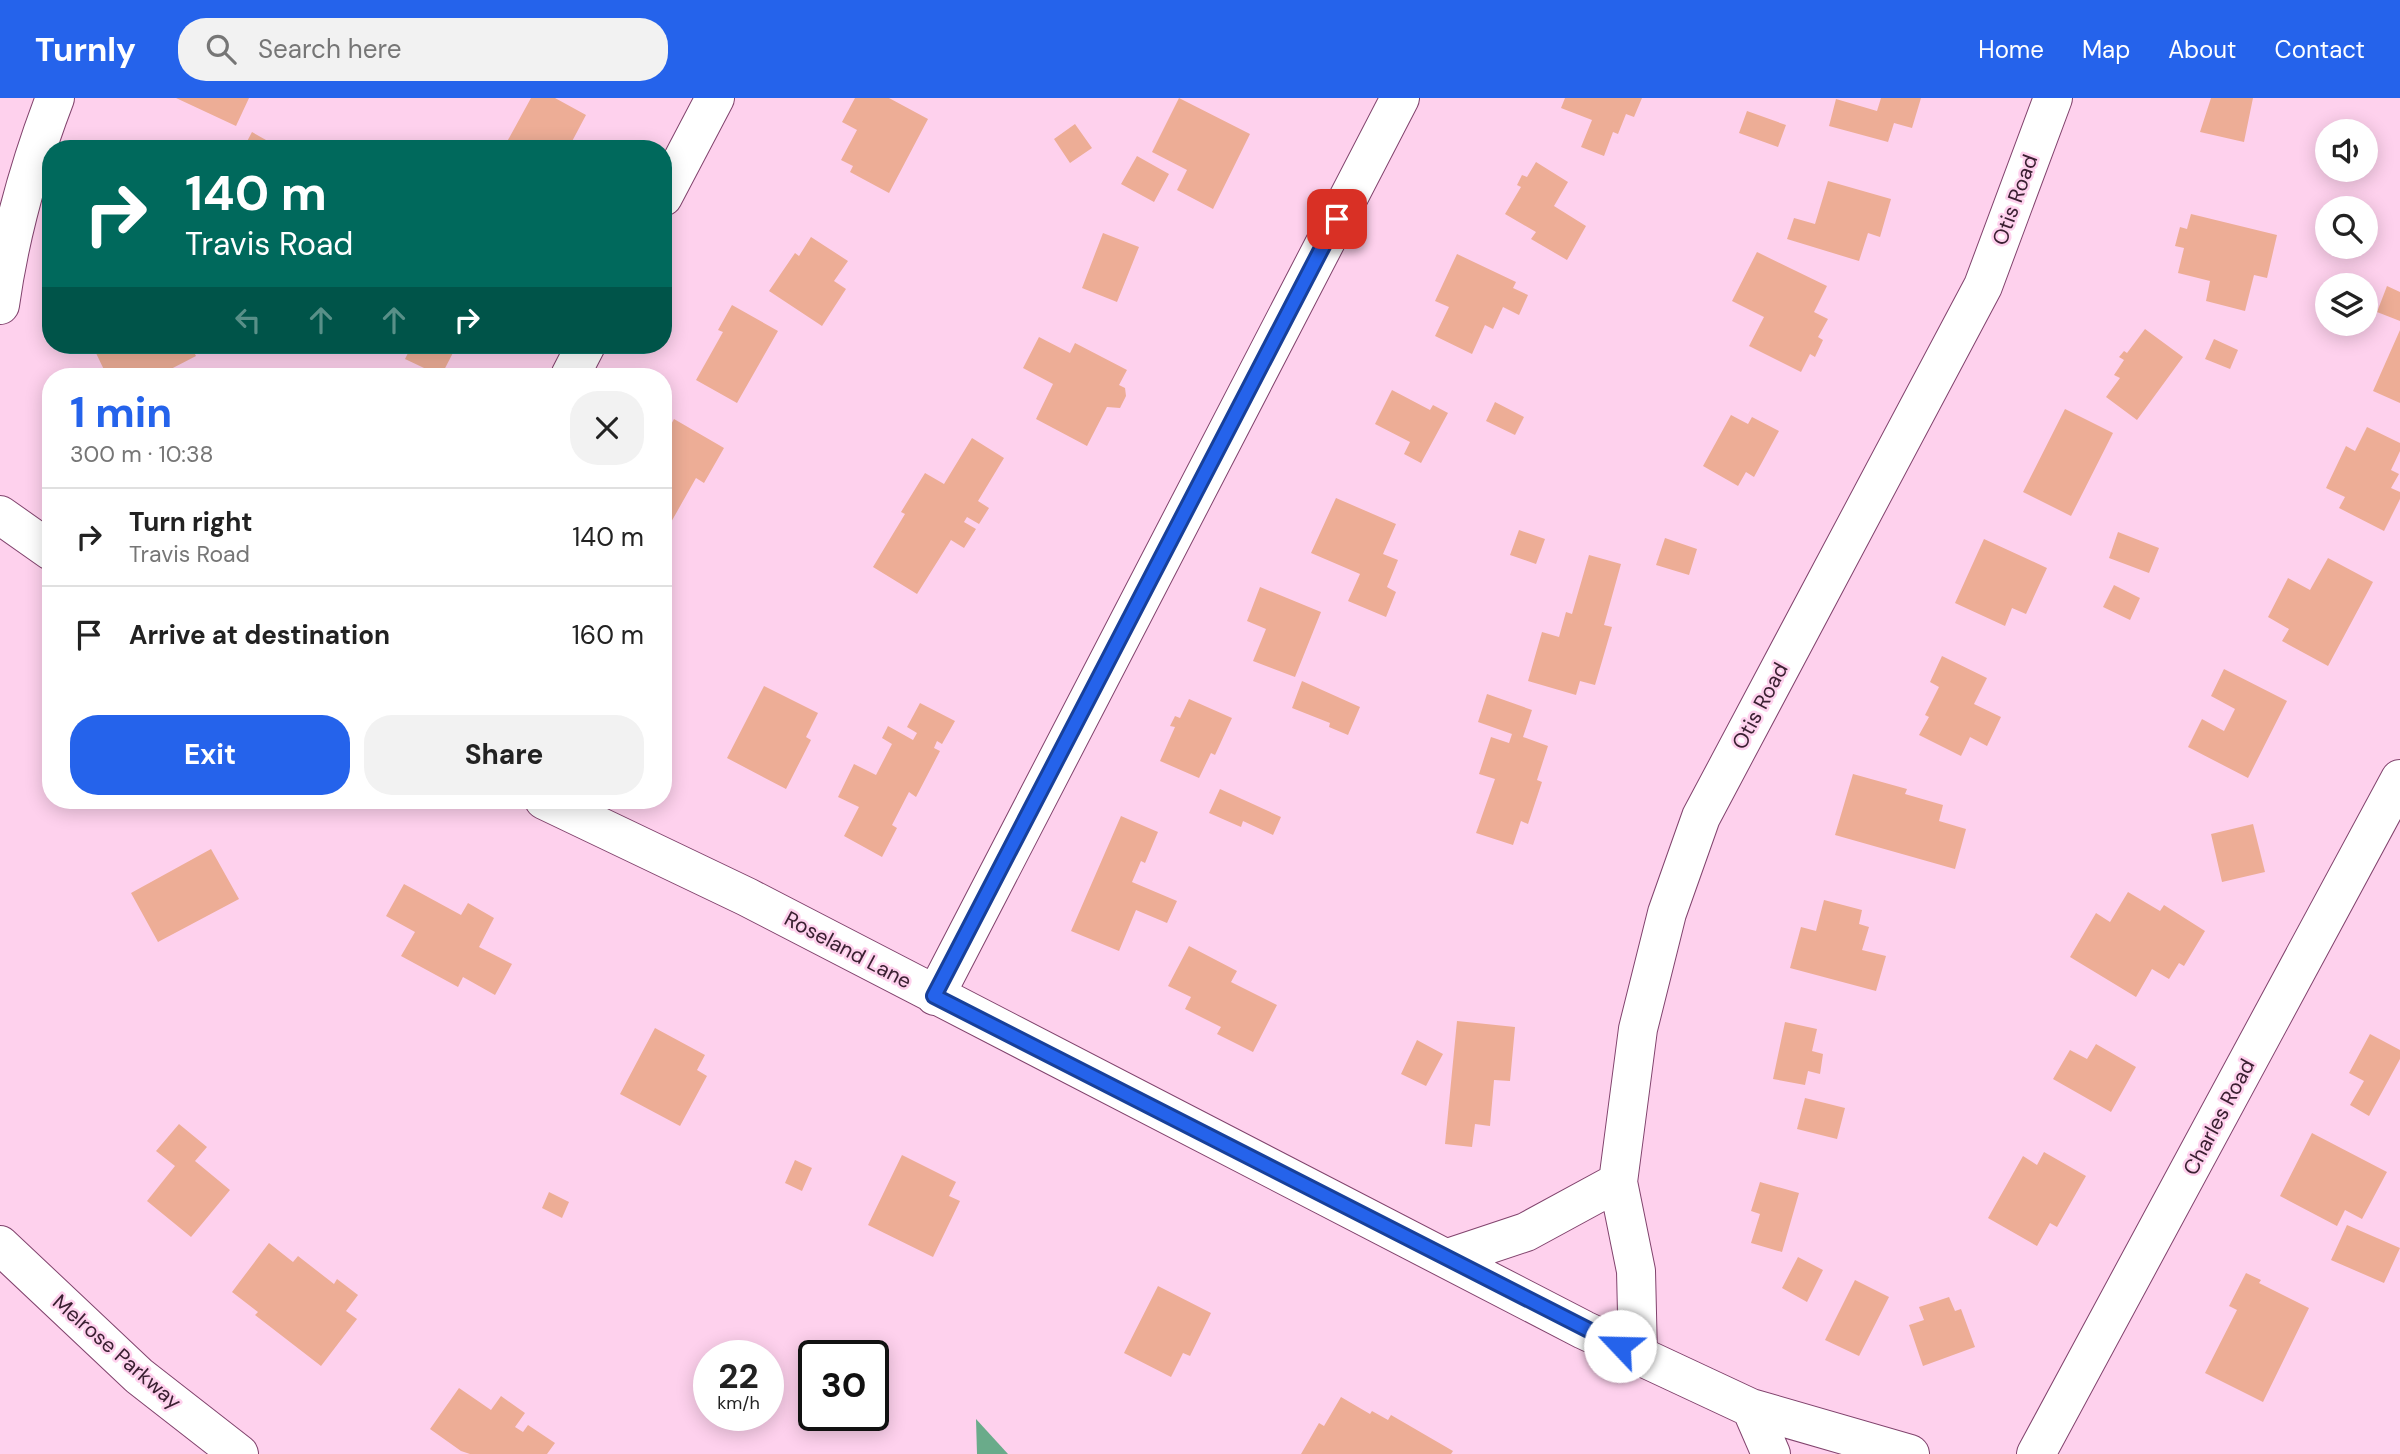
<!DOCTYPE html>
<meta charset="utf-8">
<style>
body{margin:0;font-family:"DM Sans",sans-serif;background:#f2f2f2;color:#222;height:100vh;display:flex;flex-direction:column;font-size:26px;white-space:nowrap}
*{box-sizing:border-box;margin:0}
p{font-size:23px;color:#767676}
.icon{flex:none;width:38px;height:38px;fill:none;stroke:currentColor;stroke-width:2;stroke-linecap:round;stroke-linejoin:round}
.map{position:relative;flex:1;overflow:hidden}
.panel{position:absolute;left:42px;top:270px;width:630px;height:441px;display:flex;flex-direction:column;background:#fff;border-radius:28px;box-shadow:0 4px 18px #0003}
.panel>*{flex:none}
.banner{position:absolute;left:42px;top:42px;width:630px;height:214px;border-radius:28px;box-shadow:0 4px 18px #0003;background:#00695c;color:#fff;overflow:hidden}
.buttons{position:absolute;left:2315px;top:21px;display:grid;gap:14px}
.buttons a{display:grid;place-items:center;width:63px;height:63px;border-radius:50%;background:#fff;box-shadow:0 4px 18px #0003;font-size:35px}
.speed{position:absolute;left:693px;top:1242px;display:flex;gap:14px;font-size:35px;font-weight:700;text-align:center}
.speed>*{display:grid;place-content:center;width:91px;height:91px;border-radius:50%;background:#fff;box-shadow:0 4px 18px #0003;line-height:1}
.speed small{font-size:18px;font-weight:400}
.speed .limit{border:4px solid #111;border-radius:10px;background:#fff;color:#111}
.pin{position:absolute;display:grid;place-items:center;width:60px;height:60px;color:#fff;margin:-30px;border-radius:14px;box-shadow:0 4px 10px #0006}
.me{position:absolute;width:77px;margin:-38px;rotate:294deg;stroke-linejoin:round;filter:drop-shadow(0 0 5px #0008)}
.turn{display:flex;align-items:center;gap:24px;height:147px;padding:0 28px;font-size:32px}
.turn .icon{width:91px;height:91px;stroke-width:2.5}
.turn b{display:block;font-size:49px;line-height:60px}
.lanes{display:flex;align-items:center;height:66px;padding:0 28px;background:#0003;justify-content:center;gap:35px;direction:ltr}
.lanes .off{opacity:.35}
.round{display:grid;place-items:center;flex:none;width:74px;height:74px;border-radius:28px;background:#f2f2f2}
.head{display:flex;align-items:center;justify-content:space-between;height:119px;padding:0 28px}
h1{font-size:42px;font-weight:700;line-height:52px;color:#2563eb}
.primary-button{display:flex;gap:14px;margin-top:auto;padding:14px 28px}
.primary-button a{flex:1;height:80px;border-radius:28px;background:#2563eb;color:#fff;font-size:28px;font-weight:700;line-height:80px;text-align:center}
.primary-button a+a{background:#f2f2f2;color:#222}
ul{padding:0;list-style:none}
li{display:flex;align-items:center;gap:21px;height:98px;padding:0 28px;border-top:2px solid #e0e0e0}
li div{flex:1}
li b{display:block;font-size:26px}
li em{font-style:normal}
header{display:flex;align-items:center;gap:42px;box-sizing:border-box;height:98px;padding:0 35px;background:#2563eb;color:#fff}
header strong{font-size:33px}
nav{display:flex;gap:38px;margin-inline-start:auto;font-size:24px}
.search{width:490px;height:63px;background:#f2f2f2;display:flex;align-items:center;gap:18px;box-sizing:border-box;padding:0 24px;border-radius:28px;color:#767676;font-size:26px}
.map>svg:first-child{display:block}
.forest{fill:#6aab8a}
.building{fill:#edad96}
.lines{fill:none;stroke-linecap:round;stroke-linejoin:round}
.minor-casing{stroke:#81436d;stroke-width:40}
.minor{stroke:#fff;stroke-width:38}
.route-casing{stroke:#184099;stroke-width:18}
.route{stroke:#2563eb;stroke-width:12}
.labels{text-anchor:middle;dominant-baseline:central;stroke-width:5;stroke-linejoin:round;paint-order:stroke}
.street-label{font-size:21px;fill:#3b2032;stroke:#fed1ed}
</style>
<header>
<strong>Turnly</strong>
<div class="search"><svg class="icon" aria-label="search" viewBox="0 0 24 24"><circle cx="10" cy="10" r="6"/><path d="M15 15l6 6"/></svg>Search here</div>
<nav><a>Home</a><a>Map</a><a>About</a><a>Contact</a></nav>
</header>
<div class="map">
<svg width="2400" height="1356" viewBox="0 0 2400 1356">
<rect width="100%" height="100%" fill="#fed1ed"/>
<path class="forest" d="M976 1321 1008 1356H977Z"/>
<path class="building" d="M176 0H249L236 28Z
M531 0H555L586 17 568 51H503Z
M855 0H889L928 21 889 95 850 74 853 68 841 62 857 32 842 24Z
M1179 0 1250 36 1213 111 1177 92 1187 72 1152 54Z
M1565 0H1642L1634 19 1626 16 1618 36 1613 34 1604 58 1581 49 1592 22 1561 10Z
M1881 0H1921L1912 30 1894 25 1888 44 1829 28 1836 1 1877 13Z
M2211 0H2253L2244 44 2200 34Z
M1747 13 1786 27 1778 49 1739 35Z
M1075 26 1092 50 1070 65 1054 41Z
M252 34 282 51H243Z
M1137 58 1169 76 1154 104 1121 86Z
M1536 64 1568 84 1554 108 1586 128 1567 162 1531 141 1536 134 1505 116 1521 89 1517 87 1522 77 1527 79Z
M1828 83 1891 101 1880 139 1868 135 1859 163 1787 141 1794 120 1815 126Z
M2191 116 2277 137 2267 180 2254 177 2245 213 2206 203 2210 183 2178 175 2184 150 2175 148 2180 129 2187 131Z
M1103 135 1139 149 1117 204 1082 190Z
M811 139 848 163 834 183 846 191 822 228 769 193 795 155 799 158Z
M1757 154 1827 188 1814 214 1828 221 1818 239 1823 242 1815 259 1810 256 1801 274 1749 248 1764 219 1732 203Z
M1457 156 1516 184 1513 190 1528 197 1519 217 1503 209 1493 231 1485 227 1472 256 1435 238 1449 209 1435 203Z
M2387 188 2400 194V223L2377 214Z
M732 207 778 233 737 305 696 282 723 234 718 232Z
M2145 231 2183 259 2137 322 2106 299 2120 280 2114 277 2124 262 2119 259 2124 253 2127 255Z
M2400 232V305L2373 293Z
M1039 239 1070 255 1075 245 1127 272 1119 287 1125 290 1126 298 1120 310 1107 309 1087 348 1036 321 1053 286 1023 270Z
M2214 241 2238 252 2230 271 2205 261Z
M109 247H190L196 258 169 272 171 278H107L95 253Z
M412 247H457L441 278 405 261Z
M1392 292 1430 312 1433 307 1448 315 1421 365 1404 356 1410 344 1375 326Z
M1495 304 1524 319 1515 337 1486 323Z
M2065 311 2113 335 2071 418 2023 394Z
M1731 317 1748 326 1752 319 1779 333 1754 379 1746 374 1738 388 1703 368Z
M674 321 724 350 704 385 696 380 670 426 663 422V341Z
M2367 329 2400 345V353L2391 372 2399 376 2391 390 2400 394V401L2384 433 2339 410 2345 399 2326 390 2346 348 2355 353Z
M972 340 1004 360 978 403 989 410 979 426 967 419 964 424 976 431 964 450 951 442 917 496 873 469 905 416 901 414 925 375 944 386Z
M1336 400 1396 426 1383 456 1398 462 1387 489 1396 494 1386 519 1348 503 1360 476 1311 455Z
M1519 432 1545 441 1536 466 1510 457Z
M2118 434 2159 450 2149 475 2109 460Z
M1665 440 1697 451 1689 477 1656 467Z
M1984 441 2047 470 2026 516 2012 510 2005 528 1955 505Z
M1589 457 1621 466 1604 527 1612 529 1595 587 1580 583 1576 597 1528 583 1542 534 1559 539 1566 514 1572 516Z
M2328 460 2373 484 2328 568 2282 543 2289 531 2268 519 2288 480 2310 492Z
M2114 487 2140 500 2130 522 2103 509Z
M1260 489 1321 514 1295 579 1253 563 1266 531 1247 523Z
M1942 558 1987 580 1974 606 2001 619 1987 648 1970 639 1961 658 1919 637 1929 619 1925 617 1939 589 1930 584Z
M2224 571 2287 603 2248 680 2188 649 2202 621 2224 633 2235 611 2211 598Z
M1302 583 1360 609 1348 637 1329 629 1330 625 1292 610Z
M764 588 818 615 806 639 811 642 786 691 727 660Z
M1487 596 1532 612 1523 639 1548 648 1537 682 1542 684 1528 726 1521 723 1513 747 1476 735 1495 681 1479 676 1491 639 1509 645 1512 636 1478 624Z
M1189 601 1232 620 1215 657 1211 655 1199 680 1160 663 1175 629 1170 628 1175 618 1180 620Z
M920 605 955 623 942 646 937 643 934 650 940 653 916 699 909 694 892 727 897 730 882 759 844 738 859 709 838 699 854 666 876 677 892 646 882 640 888 628 913 642 917 635 907 629Z
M1853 676 1907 691 1905 696 1943 707 1939 723 1966 731 1955 771 1835 737Z
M1220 691 1281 719 1273 737 1243 723 1241 729 1209 715Z
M1121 718 1158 734 1145 765 1141 763 1132 784 1177 803 1167 825 1136 812 1119 853 1071 833Z
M2253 726 2265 774 2222 784 2211 736Z
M211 751 239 801 158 844 131 795Z
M404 786 461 817 468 805 494 820 479 849 512 866 495 897 463 879 458 889 401 858 415 834 386 818Z
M2128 794 2160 813 2164 807 2205 833 2184 868 2179 865 2169 881 2152 871 2136 899 2070 859 2096 815 2110 824Z
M1824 802 1862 812 1859 826 1869 829 1862 852 1886 858 1876 893 1790 870 1801 829 1816 833Z
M1189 848 1237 873 1231 884 1277 907 1253 954 1217 936 1221 929 1185 911 1191 899 1168 888Z
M1457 923 1515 929 1510 983 1494 982 1490 1028 1475 1026 1472 1049 1445 1046Z
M1785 924 1817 931 1812 953 1823 956 1820 976 1808 973 1805 987 1773 981Z
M655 930 705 957 697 972 707 978 680 1028 620 996Z
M2370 936 2400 952V961L2369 1018 2350 1007 2364 983 2349 975Z
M1417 942 1443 956 1426 988 1401 976Z
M2096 946 2136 969 2111 1014 2053 981 2070 952 2087 961Z
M1805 1000 1845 1010 1837 1041 1797 1031Z
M179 1026 207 1049 195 1063 230 1092 191 1139 147 1103 175 1068 156 1053Z
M2312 1035 2387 1074 2362 1121 2345 1112 2337 1128 2280 1098Z
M2044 1054 2086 1078 2057 1129 2050 1125 2037 1148 1988 1120 2023 1058 2037 1067Z
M902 1057 956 1084 949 1098 960 1103 933 1159 868 1127Z
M795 1062 812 1070 802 1093 785 1085Z
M1760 1084 1799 1095 1782 1154 1751 1145 1760 1116 1751 1113Z
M549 1094 569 1104 562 1120 542 1110Z
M2347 1127 2400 1150 2384 1185 2331 1162Z
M269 1145 293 1164 298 1158 334 1186 337 1181 358 1197 346 1213 357 1221 321 1268 255 1217 258 1214 232 1194Z
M1798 1159 1823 1172 1807 1204 1782 1190Z
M2246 1175 2261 1182 2259 1185 2309 1210 2263 1304 2205 1275 2237 1212 2229 1208Z
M1855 1182 1889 1199 1859 1258 1825 1242Z
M1158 1188 1211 1215 1190 1258 1183 1255 1171 1279 1124 1255Z
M1949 1199 1955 1213 1961 1211 1975 1249 1923 1268 1909 1227 1924 1222 1919 1209Z
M459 1290 491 1312 501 1298 525 1315 515 1329 523 1334 528 1327 555 1345 547 1356H470L461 1353 430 1331Z
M1341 1299 1370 1316 1372 1313 1388 1322 1391 1317 1453 1353 1451 1356H1301L1319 1325 1324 1328Z"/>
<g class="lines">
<defs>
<path id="minor" d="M663 99 715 0
M0 207C10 135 29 68 55 0
M570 278 586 247
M0 417 51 453
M544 702 747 799 1584 1232 1751 1310 1910 1356
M935 898 1400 0
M0 1147 139 1278 239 1356
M1448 1160 1526 1134 1618 1084
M1638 1257 1636 1173 1618 1084 1638 931 1667 815 1701 719 1983 188 2053 0
M1751 1310 1771 1356
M2036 1356 2400 681"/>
</defs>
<use href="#minor" class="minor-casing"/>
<use href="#minor" class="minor"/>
</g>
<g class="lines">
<defs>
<path id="route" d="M1337 121 934 898 1620 1248"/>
</defs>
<use href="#route" class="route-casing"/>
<use href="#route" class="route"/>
</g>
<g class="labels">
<g class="street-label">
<text transform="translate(2015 102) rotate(-70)">Otis Road</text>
<text transform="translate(1760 608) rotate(-62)">Otis Road</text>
<text transform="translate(848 852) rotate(28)">Roseland Lane</text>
<text transform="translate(2219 1019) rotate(-62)">Charles Road</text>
<text transform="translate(117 1254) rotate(41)">Melrose Parkway</text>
</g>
</g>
</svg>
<div class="buttons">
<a><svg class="icon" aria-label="sound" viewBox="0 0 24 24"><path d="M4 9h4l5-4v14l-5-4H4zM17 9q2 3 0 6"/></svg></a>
<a><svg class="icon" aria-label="search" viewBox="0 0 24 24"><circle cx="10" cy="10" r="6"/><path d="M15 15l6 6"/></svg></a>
<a><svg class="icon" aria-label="layers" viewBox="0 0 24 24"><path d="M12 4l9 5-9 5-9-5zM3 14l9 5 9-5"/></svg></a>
</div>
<div class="speed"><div>22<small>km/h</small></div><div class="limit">30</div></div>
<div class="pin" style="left:1337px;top:121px;background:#d93025"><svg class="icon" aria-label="arrive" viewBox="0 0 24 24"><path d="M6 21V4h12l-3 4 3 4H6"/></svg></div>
<svg class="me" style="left:1620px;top:1248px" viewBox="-20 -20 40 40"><circle r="19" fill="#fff"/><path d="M0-13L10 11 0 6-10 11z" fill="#2563eb"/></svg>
<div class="banner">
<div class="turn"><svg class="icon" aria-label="right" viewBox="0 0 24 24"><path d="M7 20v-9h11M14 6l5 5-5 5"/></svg><div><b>140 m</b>Travis Road</div></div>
<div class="lanes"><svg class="icon off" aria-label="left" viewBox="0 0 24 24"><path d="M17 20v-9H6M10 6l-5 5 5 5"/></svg><svg class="icon off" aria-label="ahead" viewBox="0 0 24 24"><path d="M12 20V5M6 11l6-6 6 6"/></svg><svg class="icon off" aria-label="ahead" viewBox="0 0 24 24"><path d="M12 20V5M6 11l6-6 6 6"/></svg><svg class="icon" aria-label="right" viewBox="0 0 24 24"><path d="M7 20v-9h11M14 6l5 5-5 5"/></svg></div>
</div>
<section class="panel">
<div class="head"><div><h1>1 min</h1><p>300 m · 10:38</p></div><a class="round"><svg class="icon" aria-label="close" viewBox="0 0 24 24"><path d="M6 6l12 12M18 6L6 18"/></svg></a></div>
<ul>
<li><svg class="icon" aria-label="right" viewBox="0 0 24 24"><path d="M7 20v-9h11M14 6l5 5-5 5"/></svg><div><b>Turn right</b><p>Travis Road</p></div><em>140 m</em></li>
<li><svg class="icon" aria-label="arrive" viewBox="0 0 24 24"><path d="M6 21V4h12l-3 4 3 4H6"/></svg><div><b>Arrive at destination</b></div><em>160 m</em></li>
</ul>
<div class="primary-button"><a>Exit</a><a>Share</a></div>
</section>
</div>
